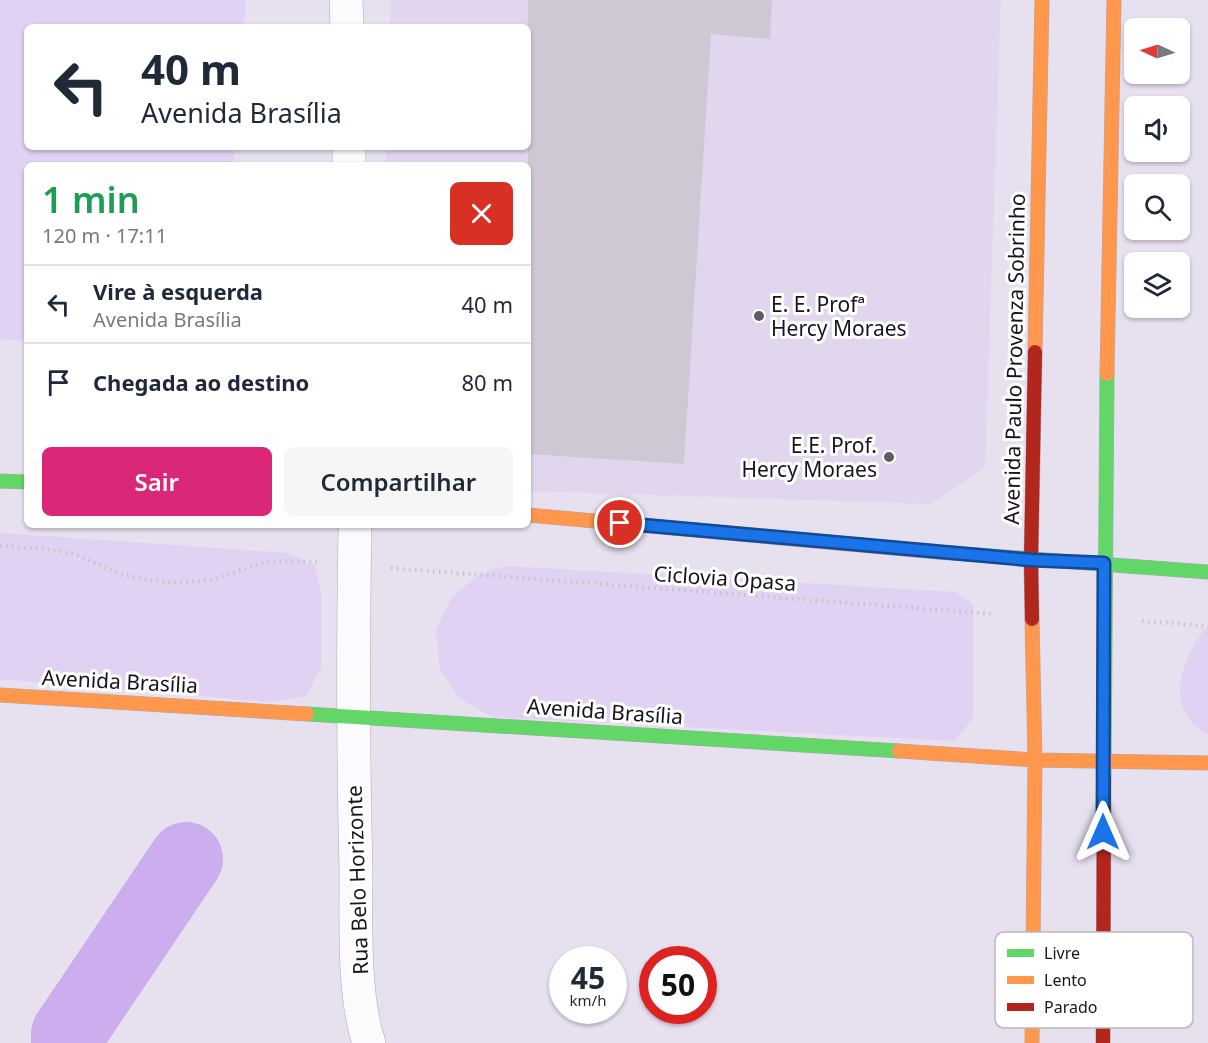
<!DOCTYPE html>
<html lang="pt">
<meta charset="utf-8">
<style>
body{margin:0;font-family:"Noto Sans",sans-serif;background:#f6f6f7;color:#1f2937;height:100vh;display:flex;flex-direction:column;font-size:22px;white-space:nowrap}
*{box-sizing:border-box;margin:0}
p{font-size:20px;color:#747a83}
.icon{flex:none;width:33px;height:33px;fill:none;stroke:currentColor;stroke-width:2;stroke-linecap:round;stroke-linejoin:round}
.map{position:relative;flex:1;overflow:hidden}
.drawer{position:absolute;left:24px;top:162px;width:507px;height:366px;display:flex;flex-direction:column;background:#fff;border-radius:9px;box-shadow:0 2px 4px #0004}
.drawer>*{flex:none}
.guide{position:absolute;left:24px;top:24px;width:507px;height:126px;border-radius:9px;box-shadow:0 2px 4px #0004;background:#fff;color:#1f2937;overflow:hidden}
.needle{width:39px;rotate:274deg}
.controls{position:absolute;left:1124px;top:18px;display:grid;gap:12px}
.controls a{display:grid;place-items:center;width:66px;height:66px;border-radius:9px;background:#fff;box-shadow:0 2px 4px #0004;font-size:30px}
.speed{position:absolute;left:549px;top:946px;display:flex;gap:12px;font-size:30px;font-weight:700;text-align:center}
.speed>*{display:grid;place-content:center;width:78px;height:78px;border-radius:50%;background:#fff;box-shadow:0 2px 4px #0004;line-height:1}
.speed small{font-size:15px;font-weight:400}
.speed .limit{border:9px solid #d22;background:#fff;color:#111}
.pin{position:absolute;display:grid;place-items:center;width:51px;height:51px;color:#fff;margin:-26px;border:3px solid #fff;border-radius:50%;box-shadow:0 2px 6px #0007}
.me{position:absolute;width:66px;margin:-33px;rotate:0deg;stroke-linejoin:round;filter:drop-shadow(0 0 4px #0008)}
.turn{display:flex;align-items:center;gap:21px;height:126px;padding:0 18px;font-size:27px}
.turn .icon{width:78px;height:78px;stroke-width:2.5}
.turn b{display:block;font-size:42px;line-height:51px}
.round{display:grid;place-items:center;flex:none;width:63px;height:63px;border-radius:9px;background:#f6f6f7}
.headline{display:flex;align-items:center;justify-content:space-between;height:102px;padding:0 18px}
h1{font-size:36px;font-weight:600;line-height:45px;color:#1e9e55}
.button{display:flex;gap:12px;margin-top:auto;padding:12px 18px}
.button a{flex:1;height:69px;border-radius:9px;background:#db2777;color:#fff;font-size:24px;font-weight:600;line-height:69px;text-align:center}
.button a+a{background:#f6f6f7;color:#1f2937}
ul{padding:0;list-style:none}
li{display:flex;align-items:center;gap:18px;height:78px;padding:0 18px;border-top:2px solid #e0e1e3}
li div{flex:1}
li b{display:block;font-size:22px}
li em{font-style:normal}
.map>svg:first-child{display:block}
.built{fill:#e2d6ef}
.green{fill:#e1d1f3}
.lines{fill:none;stroke-linecap:round;stroke-linejoin:round}
.river{stroke:#ccaded;stroke-width:74}
.building{fill:#cec8d4}
.street-casing{stroke:#aea8b4;stroke-width:34}
.fast-casing{stroke:#aea8b4;stroke-width:15}
.slow-casing{stroke:#aea8b4;stroke-width:15}
.jam-casing{stroke:#aea8b4;stroke-width:15}
.path{stroke:#c6c4c8;stroke-width:4;stroke-dasharray:1.5 4.5;stroke-linecap:butt}
.street{stroke:#fbfafd;stroke-width:33}
.fast{stroke:#63d668;stroke-width:14}
.slow{stroke:#ff974d;stroke-width:14}
.jam{stroke:#b3261e;stroke-width:14}
.route-casing{stroke:#114b97;stroke-width:15}
.route{stroke:#1a73e8;stroke-width:10}
.poi-dot{fill:#605b66;stroke:#fff;stroke-width:2}
.labels{text-anchor:middle;dominant-baseline:central;stroke-width:6;stroke-linejoin:round;paint-order:stroke}
.poi-label{font-size:21px;fill:#18141d;stroke:#fff;text-anchor:start}
.street-label{font-size:21px;fill:#18141d;stroke:#fff}
.key{fill:#fff;stroke:#bab8bb;stroke-width:1.5}
.key-label{font-size:16px;fill:#18141d}
</style>
<div class="map">
<svg width="1208" height="1043" viewBox="0 0 1208 1043">
<rect width="100%" height="100%" fill="#e7e0ef"/>
<path class="built" d="M391 0H1001L985 468 931 504 528 491V165H386V147H528V27H390Z"/>
<path class="green" d="M0 0H246L244 27H27V147H234L233 165H27V341L0 339Z
M0 533 289 553 315 566 321 590V668L306 696 271 702 0 679Z
M505 566 955 592 973 604V718L955 741 493 717 459 698 440 670 436 630 452 597 480 574Z
M1208 626V735C1162 711 1181 656 1208 626Z"/>
<g class="lines">
<path class="river" d="M68 1043V1034L186 859"/>
</g>
<path class="building" d="M528 0H772L770 39 711 34 684 464 528 454Z"/>
<g class="lines">
<defs>
<path id="street" d="M346 0 347 27
M349 147V165
M355 525C353 640 353 756 356 871 356 922 353 996 369 1043"/>
<path id="fast" d="M0 481 27 482
M938 552 1208 572
M307 714 899 751
M1104 777 1107 374"/>
<path id="slow" d="M1035 352 1042 0
M1107 374 1114 0
M528 515 938 552
M0 695 307 714
M899 751 1035 760 1208 763
M1032 1043 1035 760 1032 619"/>
<path id="jam" d="M1032 619 1031 560 1035 352
M1103 1043 1104 777"/>
</defs>
<use href="#street" class="street-casing"/>
<use href="#fast" class="fast-casing"/>
<use href="#slow" class="slow-casing"/>
<use href="#jam" class="jam-casing"/>
<path class="path" d="M0 546 47 549 75 554 120 574 148 580 176 583 210 580 263 563 289 561 318 562
M391 568 994 614
M1142 621 1208 626"/>
<use href="#street" class="street"/>
<use href="#fast" class="fast"/>
<use href="#slow" class="slow"/>
<use href="#jam" class="jam"/>
</g>
<g class="lines">
<defs>
<path id="route" d="M620 523 1031 560 1104 563 1103 832"/>
</defs>
<use href="#route" class="route-casing"/>
<use href="#route" class="route"/>
</g>
<g class="poi-dot">
<circle cx="759" cy="316" r="6"/>
<circle cx="889" cy="457" r="6"/>
</g>
<g class="labels">
<g class="poi-label">
<text x="771" y="304">E. E. Profª<tspan x="771" dy="24">Hercy Moraes</tspan></text>
<text x="877" y="445" text-anchor="end">E.E. Prof.<tspan x="877" dy="24">Hercy Moraes</tspan></text>
</g>
<g class="street-label">
<text transform="translate(1014 359) rotate(-89)">Avenida Paulo Provenza Sobrinho</text>
<text transform="translate(725 578) rotate(4)">Ciclovia Opasa</text>
<text transform="translate(120 681) rotate(3)">Avenida Brasília</text>
<text transform="translate(605 711) rotate(4)">Avenida Brasília</text>
<text transform="translate(357 880) rotate(-92)">Rua Belo Horizonte</text>
</g>
</g>
<rect x="995" y="932" width="198" height="96" rx="9" class="key"/>
<rect x="1007" y="949" width="27" height="8" fill="#63d668"/>
<rect x="1007" y="976" width="27" height="8" fill="#ff974d"/>
<rect x="1007" y="1003" width="27" height="8" fill="#b3261e"/>
<g class="key-label">
<text x="1044" y="959">Livre</text>
<text x="1044" y="986">Lento</text>
<text x="1044" y="1013">Parado</text>
</g>
</svg>
<div class="controls">
<a><svg class="needle" viewBox="-14 -14 28 28"><path d="M0-13l5 13h-10z" fill="#e53935"/><path d="M0 13l5-13h-10z" fill="#747a83"/></svg></a>
<a><svg class="icon" aria-label="sound" viewBox="0 0 24 24"><path d="M4 9h4l5-4v14l-5-4H4zM17 9q2 3 0 6"/></svg></a>
<a><svg class="icon" aria-label="search" viewBox="0 0 24 24"><circle cx="10" cy="10" r="6"/><path d="M15 15l6 6"/></svg></a>
<a><svg class="icon" aria-label="layers" viewBox="0 0 24 24"><path d="M12 4l9 5-9 5-9-5zM3 14l9 5 9-5"/></svg></a>
</div>
<div class="speed"><div>45<small>km/h</small></div><div class="limit">50</div></div>
<div class="pin" style="left:620px;top:523px;background:#d93025"><svg class="icon" aria-label="arrive" viewBox="0 0 24 24"><path d="M6 21V4h12l-3 4 3 4H6"/></svg></div>
<svg class="me" style="left:1103px;top:832px" viewBox="-20 -20 40 40"><path d="M0-17L14 15 0 8-14 15z" fill="#1a73e8" stroke="#fff" stroke-width="4"/></svg>
<div class="guide">
<div class="turn"><svg class="icon" aria-label="left" viewBox="0 0 24 24"><path d="M17 20v-9H6M10 6l-5 5 5 5"/></svg><div><b>40 m</b>Avenida Brasília</div></div>
</div>
<section class="drawer">
<div class="headline"><div><h1>1 min</h1><p>120 m · 17:11</p></div><a class="round" style="background:#d93025;color:#fff"><svg class="icon" aria-label="close" viewBox="0 0 24 24"><path d="M6 6l12 12M18 6L6 18"/></svg></a></div>
<ul>
<li><svg class="icon" aria-label="left" viewBox="0 0 24 24"><path d="M17 20v-9H6M10 6l-5 5 5 5"/></svg><div><b>Vire à esquerda</b><p>Avenida Brasília</p></div><em>40 m</em></li>
<li><svg class="icon" aria-label="arrive" viewBox="0 0 24 24"><path d="M6 21V4h12l-3 4 3 4H6"/></svg><div><b>Chegada ao destino</b></div><em>80 m</em></li>
</ul>
<div class="button"><a>Sair</a><a>Compartilhar</a></div>
</section>
</div>
